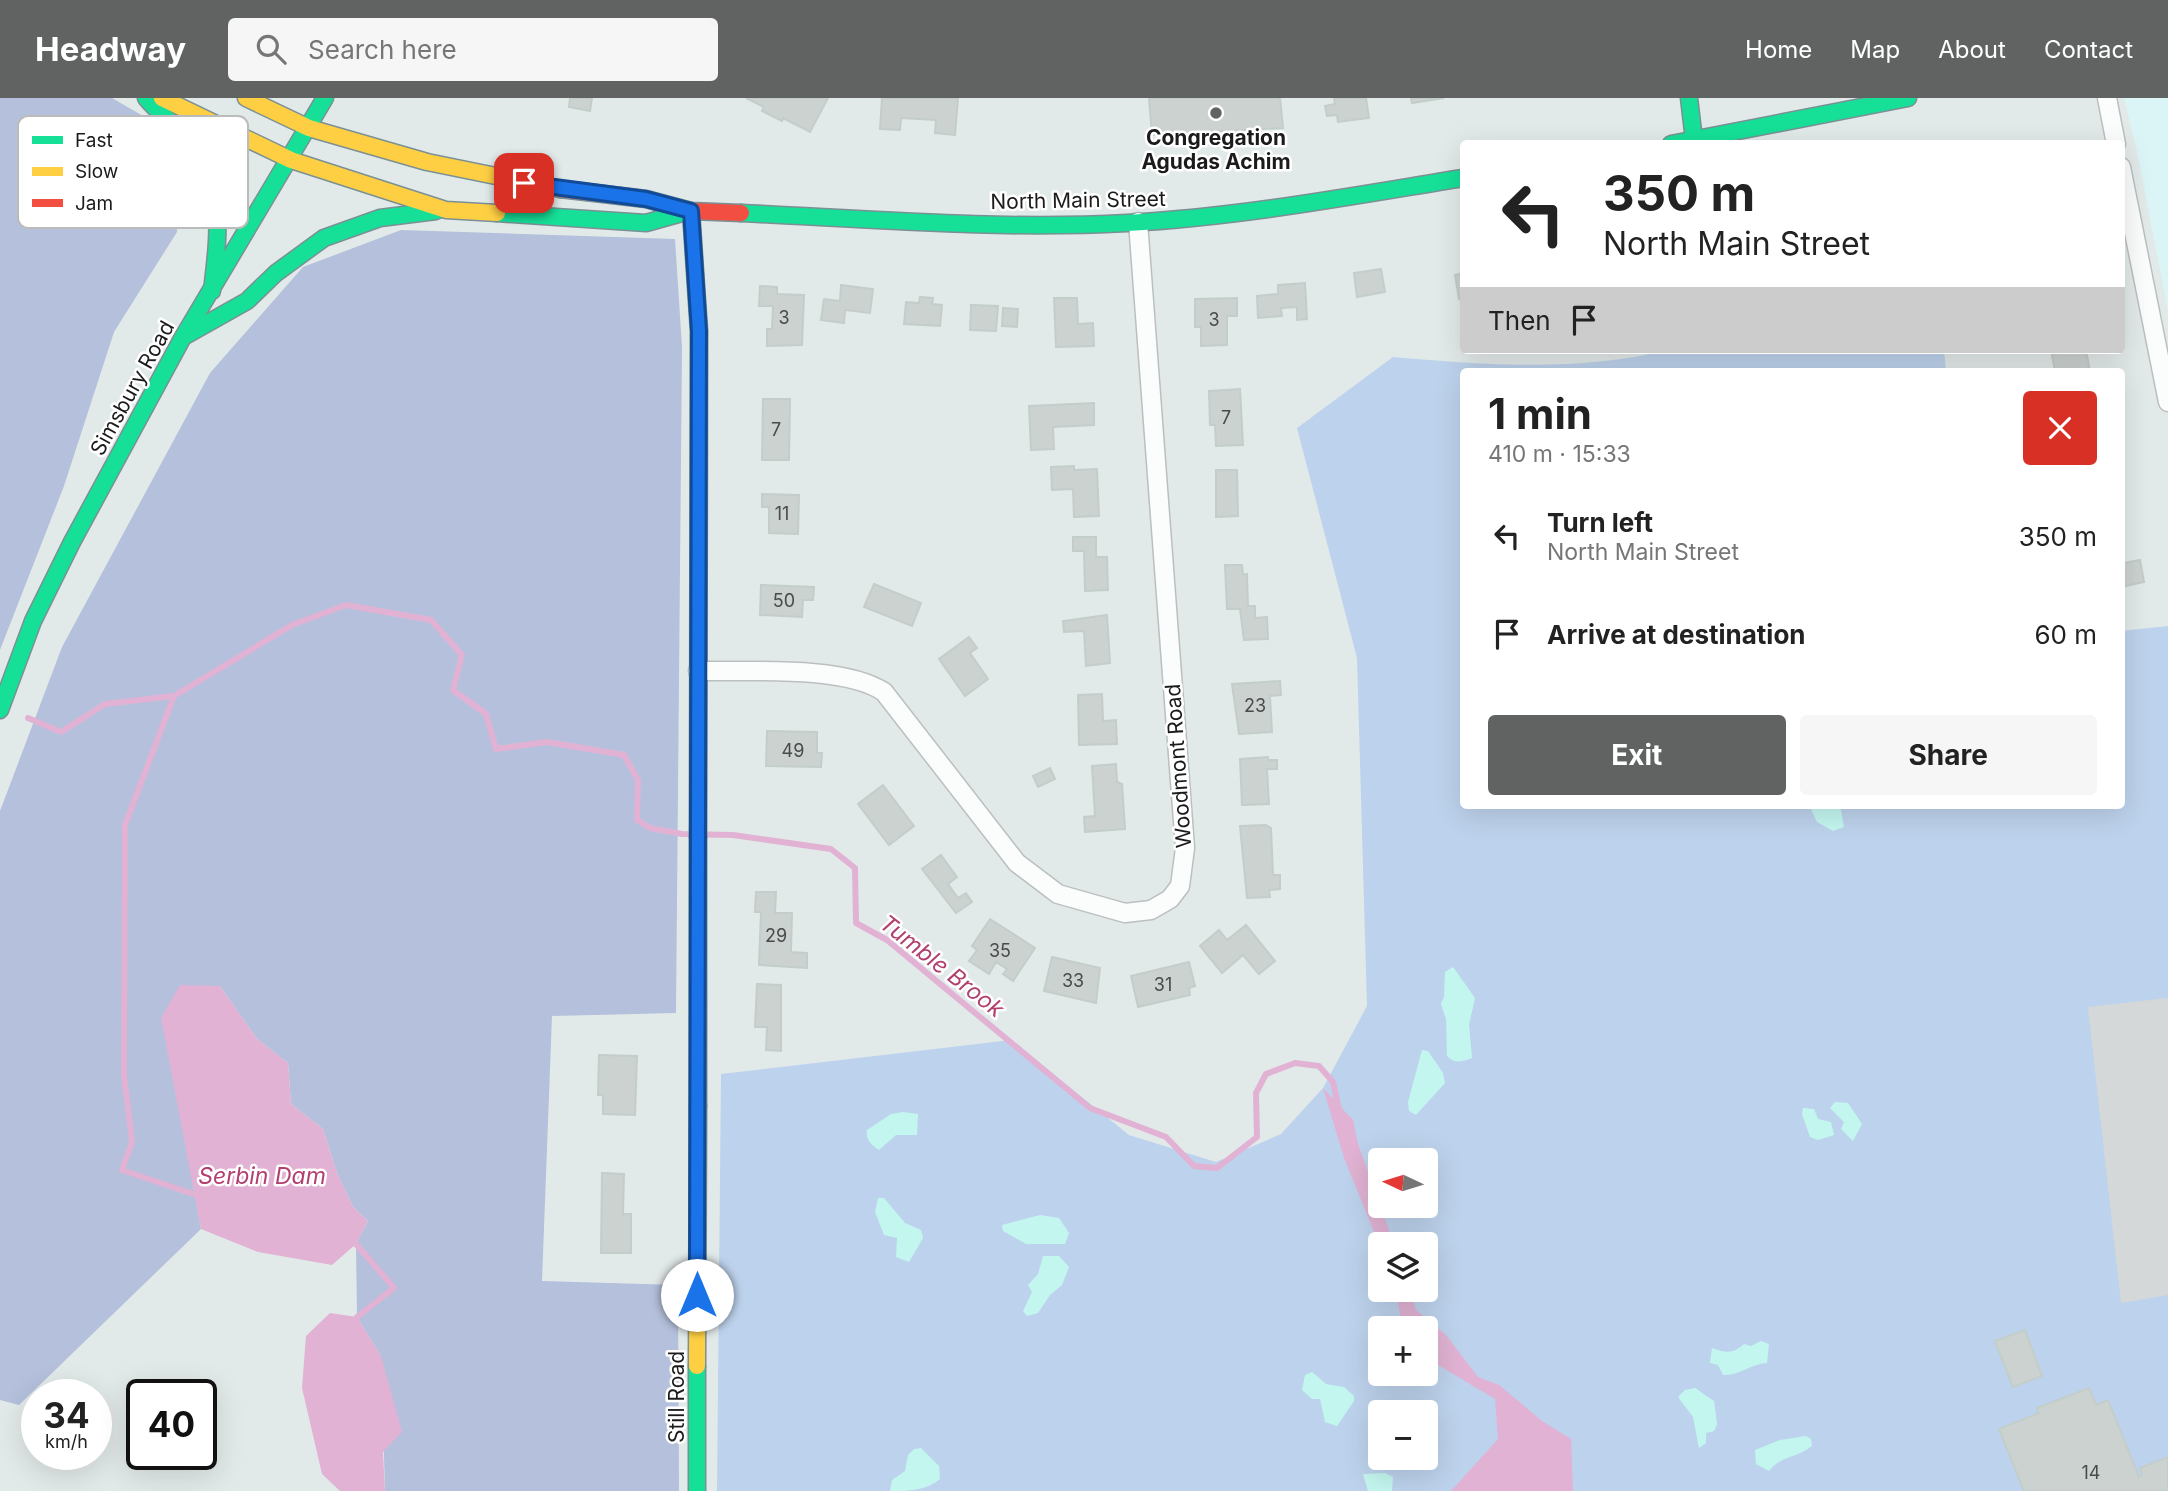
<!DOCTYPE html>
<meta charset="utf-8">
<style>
body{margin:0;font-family:Inter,sans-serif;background:#f6f6f6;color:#222;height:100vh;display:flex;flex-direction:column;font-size:26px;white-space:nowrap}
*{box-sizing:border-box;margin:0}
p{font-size:23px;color:#767676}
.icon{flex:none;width:38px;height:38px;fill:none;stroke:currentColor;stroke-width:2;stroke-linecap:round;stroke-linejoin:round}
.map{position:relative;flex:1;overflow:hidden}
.sheet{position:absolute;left:1460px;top:270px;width:665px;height:441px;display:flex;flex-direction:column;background:#fff;border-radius:7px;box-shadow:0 7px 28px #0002}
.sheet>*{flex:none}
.guide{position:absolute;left:1460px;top:42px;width:665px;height:214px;border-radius:7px;box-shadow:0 7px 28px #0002;background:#fff;color:#222;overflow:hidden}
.needle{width:46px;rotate:274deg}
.fabs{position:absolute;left:1368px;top:1050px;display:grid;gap:14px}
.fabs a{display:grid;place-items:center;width:70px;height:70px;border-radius:7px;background:#fff;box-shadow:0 7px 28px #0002;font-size:35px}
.speed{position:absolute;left:21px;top:1281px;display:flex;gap:14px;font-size:35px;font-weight:700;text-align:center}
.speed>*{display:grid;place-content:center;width:91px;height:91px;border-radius:50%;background:#fff;box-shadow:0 7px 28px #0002;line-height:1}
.speed small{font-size:18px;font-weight:400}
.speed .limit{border:4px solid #111;border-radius:10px;background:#fff;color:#111}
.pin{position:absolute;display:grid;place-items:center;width:60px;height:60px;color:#fff;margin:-30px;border-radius:14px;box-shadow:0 4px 10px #0006}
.me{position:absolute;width:77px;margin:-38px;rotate:0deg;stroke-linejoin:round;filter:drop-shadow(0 0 5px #0008)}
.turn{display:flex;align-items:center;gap:24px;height:147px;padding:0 28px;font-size:32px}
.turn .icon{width:91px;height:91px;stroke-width:2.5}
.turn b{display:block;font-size:49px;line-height:60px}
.then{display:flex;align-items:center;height:66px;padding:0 28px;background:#0003;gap:14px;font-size:26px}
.round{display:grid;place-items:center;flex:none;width:74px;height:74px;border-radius:7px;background:#f6f6f6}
.headline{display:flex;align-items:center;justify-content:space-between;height:119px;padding:0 28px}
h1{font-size:42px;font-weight:700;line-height:52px}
.button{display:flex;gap:14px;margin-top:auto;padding:14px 28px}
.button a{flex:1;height:80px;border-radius:7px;background:#616363;color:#fff;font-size:28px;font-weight:700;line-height:80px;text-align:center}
.button a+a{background:#f6f6f6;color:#222}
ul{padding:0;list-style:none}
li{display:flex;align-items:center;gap:21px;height:98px;padding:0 28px}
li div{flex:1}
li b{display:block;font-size:26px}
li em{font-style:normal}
header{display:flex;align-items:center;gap:42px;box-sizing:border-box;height:98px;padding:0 35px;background:#616363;color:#fff}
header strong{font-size:33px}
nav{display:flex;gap:38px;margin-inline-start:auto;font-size:24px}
.search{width:490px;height:63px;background:#f6f6f6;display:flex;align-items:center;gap:18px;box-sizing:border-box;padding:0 24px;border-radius:7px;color:#767676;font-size:26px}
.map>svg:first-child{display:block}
.education{fill:#dbf4f5}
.grass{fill:#bdd2ec;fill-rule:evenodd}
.forest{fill:#b4c0dc}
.sand{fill:#c4f6f0}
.parking{fill:#d5d8d8}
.water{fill:#e1b2d3}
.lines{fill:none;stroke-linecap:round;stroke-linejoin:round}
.stream{stroke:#e1b2d3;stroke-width:6}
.building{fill:#ccd2d0;stroke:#c3cdca;stroke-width:2}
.street-casing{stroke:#bcbfbf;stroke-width:21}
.fast-casing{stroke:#7a9094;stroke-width:19}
.slow-casing{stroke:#7a9094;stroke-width:19}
.jam-casing{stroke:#7a9094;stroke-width:19}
.street{stroke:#fbfcfc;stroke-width:18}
.fast{stroke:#16e098;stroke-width:16}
.slow{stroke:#ffcf43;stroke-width:16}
.jam{stroke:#f24e42;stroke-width:16}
.route-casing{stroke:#114b97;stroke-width:18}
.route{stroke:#1a73e8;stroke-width:12}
.poi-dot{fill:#616363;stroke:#fff;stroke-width:2.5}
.labels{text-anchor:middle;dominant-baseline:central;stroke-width:5;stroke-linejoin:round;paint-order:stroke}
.number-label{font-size:18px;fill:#494b4a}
.poi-label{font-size:21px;font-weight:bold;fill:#1b1b1b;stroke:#fff}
.street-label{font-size:21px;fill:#1b1b1b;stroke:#fff}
.water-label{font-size:23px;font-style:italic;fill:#b1406f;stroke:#fff}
.key{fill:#fff;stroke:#bbb;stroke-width:2}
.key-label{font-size:19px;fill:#1b1b1b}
</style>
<header>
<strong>Headway</strong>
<div class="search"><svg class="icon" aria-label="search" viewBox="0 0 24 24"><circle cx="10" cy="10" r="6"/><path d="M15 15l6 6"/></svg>Search here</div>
<nav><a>Home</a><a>Map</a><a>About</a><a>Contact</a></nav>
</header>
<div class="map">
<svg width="2168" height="1393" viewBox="0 0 2168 1393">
<rect width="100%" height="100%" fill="#e2eae9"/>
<path class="education" d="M2124 0H2168V213L2138 58Z"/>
<path class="grass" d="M1668 252H1944L1946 273H1463V707H2121V533L2168 528V1393H717L721 976 1011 942 1129 1037 1216 1064 1281 1036 1323 990 1367 908 1357 560 1297 330 1393 259C1485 267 1578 274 1668 252ZM1381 1062H1426V1108H1381ZM1381 1146H1426V1192H1381ZM1381 1230H1426V1276H1381ZM1381 1314H1426V1360H1381Z"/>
<path class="forest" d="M0 0H112L150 22 176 73 177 134 114 234 64 388 0 552Z
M401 132 675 141 682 249 676 915 552 918 542 1183 678 1187 679 1393H385L381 1258 357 1219 356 1146 368 1123 353 1109 337 1075 323 1031 291 1006 288 965 257 941 220 888 187 1052 201 1131 19 1307 0 1302V713L62 549 210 275 303 169Z"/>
<path class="sand" d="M1809 707H1840L1844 729 1833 733 1817 724Z
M1453 869 1475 900 1469 927 1472 960C1461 964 1455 966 1447 958L1446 921 1441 906 1444 899 1445 874Z
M1422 952 1428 953 1443 975 1445 985 1416 1017 1409 1013 1408 1004Z
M1835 1004 1848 1005 1862 1026 1853 1043 1841 1031 1844 1024 1830 1010Z
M1803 1010 1814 1011 1818 1021 1831 1024 1834 1037 1818 1042 1810 1039 1802 1016Z
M903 1014 918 1016 917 1037H896L879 1052C870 1046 866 1042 867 1032L891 1016Z
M878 1100H884L905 1125 921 1132 923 1140 909 1164 896 1159 897 1140 884 1137 875 1114Z
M1040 1117 1059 1120 1069 1135 1065 1146H1026L1003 1133 1002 1127Z
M1043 1158H1059L1069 1169 1062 1187 1050 1197 1038 1215 1027 1218 1023 1213 1032 1194 1028 1187 1038 1176Z
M1761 1243 1769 1246 1767 1265C1750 1266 1739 1278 1723 1277L1718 1267 1710 1265 1712 1250C1726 1255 1733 1256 1744 1246L1751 1248Z
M1312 1274 1326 1286 1344 1289 1354 1298V1303L1337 1328 1325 1324 1320 1301H1312L1302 1292 1305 1277Z
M1695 1290 1714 1303 1717 1326 1714 1333 1706 1335V1345L1699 1350 1693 1319 1678 1299 1685 1292Z
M1806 1338 1811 1341 1812 1348C1796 1361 1783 1356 1769 1373L1756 1366 1755 1352 1780 1342Z
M921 1350 939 1368 940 1381C926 1393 908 1393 890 1393L892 1382 905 1373 908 1357 914 1351Z
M1385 1375 1393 1379 1392 1393H1368L1363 1376Z"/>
<path class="parking" d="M2168 900V1197L2121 1205 2088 909Z"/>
<path class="water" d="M180 887 220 888 257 941 288 965 291 1006 323 1031 337 1075 353 1109 368 1123 356 1146 332 1167 258 1154 201 1131 161 920Z
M1323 990 1353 1022 1358 1046 1394 1146H1381V1151L1344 1060Z
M1396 1192H1409L1416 1212 1446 1237 1478 1279 1499 1287 1542 1323 1571 1341 1573 1393H1451L1498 1341 1495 1301 1433 1264 1426 1255V1230H1410L1400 1217Z
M330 1215 357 1219 381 1258 402 1334 383 1354 385 1393H340L322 1376 302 1290 306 1238Z"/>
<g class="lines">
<path class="stream" d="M174 598 125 727 124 977 132 1044 122 1072 199 1098
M28 620 61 634 105 606 174 598 292 527 346 507 431 522 462 557 453 592 486 616 496 651 547 644 624 657 638 682 637 722 650 730 682 736 733 737 831 751 855 770 856 825 887 842 1090 1010 1166 1039 1194 1068 1217 1070 1257 1039 1256 995 1266 976 1295 965 1319 968 1333 984 1339 1012
M349 1144 356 1146 394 1190 357 1219V1226"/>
</g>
<path class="building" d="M570 0H592L590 13 569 9Z
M746 0H828L810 34 783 20 782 23 762 13 764 9Z
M882 0H958L955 37 935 35 936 22 901 20 900 32 880 31Z
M1149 0H1280L1283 30 1152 37Z
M1334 0H1366L1369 20 1338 24 1337 17 1327 18 1325 8 1335 6Z
M1411 0H1444L1412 5Z
M1381 171 1385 194 1357 199 1354 175Z
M1463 175V200L1459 201 1455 177Z
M1305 185 1307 221 1297 222V209L1281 210 1282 218 1258 220 1257 198 1278 196V187Z
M841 187 873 191 870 215 845 212 844 225 821 222 824 201 840 203Z
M760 188 777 189V196L804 197 802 247 767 248V231H772L773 208H759Z
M920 199 933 200 932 206 942 207 940 228 904 226 906 204 919 205Z
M1054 200H1077L1078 226 1093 225 1094 248 1056 249Z
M1237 200V218H1227V247L1201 248V229H1195V201Z
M971 207 998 208 996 233 970 232Z
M1003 210 1018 211 1017 229 1002 228Z
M2062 252H2086L2090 273H2055L2052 257Z
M1240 291 1243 347 1216 348 1215 327H1210L1209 293Z
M763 301H790L789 362H762Z
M1094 305V327L1053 329 1054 351 1031 352 1029 308Z
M1074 368V372L1097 371 1099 418 1074 419 1073 391 1052 392 1051 369Z
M1216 372H1237L1238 418 1216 419Z
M762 396 799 397 798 436 769 435V409H762Z
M1073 439H1096V459H1107L1108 492 1085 493 1084 453H1073Z
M2121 451 2124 465 2140 462 2144 484 2121 489Z
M1225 467H1242L1243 477 1247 476 1248 508H1255V520L1267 519 1268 541 1244 542 1240 511H1227Z
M874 486 921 505 912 528 864 509Z
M761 487 814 489 813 502H803L802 519 760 517Z
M1107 517 1110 565 1086 568 1084 533 1064 534 1063 523Z
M969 539 977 550 970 555 988 581 965 598 939 561Z
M1280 583 1281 597 1270 598 1272 634 1239 636 1232 586Z
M1102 596 1103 623 1116 622 1117 646 1079 647 1078 597Z
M767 633 817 634V655H822L821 669 766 668Z
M1268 659V662H1277V671H1267L1269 706 1242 707 1240 661Z
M1116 666 1117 684 1122 686 1125 731 1085 734 1084 719 1095 718 1092 668Z
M1050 670 1055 681 1038 689 1033 678Z
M883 687 914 728 889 747 858 706Z
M1266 727 1271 730 1273 777H1280V791L1269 792 1270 799 1247 800 1240 728Z
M941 757 957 779 948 786 958 800 966 795 972 804 956 815 922 771Z
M756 794H776L775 815H792L791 854 807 855V870L759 867 761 814H755Z
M990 821 1035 850 1013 883 1003 876 1007 871 996 864 989 876 969 863 977 852 972 848Z
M1246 827 1275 863 1259 876 1243 857 1222 875 1200 848 1219 832 1227 842Z
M1052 859 1100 870 1096 905 1044 893Z
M1189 864 1195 888 1189 890 1190 897 1138 909 1131 878Z
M757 886 781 887V953L766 952 767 929H755Z
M599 957 637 958 635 1017 603 1016V997H598Z
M602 1075 624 1076 623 1116H631V1155H601Z
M2025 1232 2042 1278 2013 1289 1995 1243Z
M2089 1290 2096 1307 2108 1302 2139 1379 2142 1377 2140 1370 2168 1359V1393H2024L1999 1331 2039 1315 2037 1310Z"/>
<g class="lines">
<defs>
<path id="street" d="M2107 0 2116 46
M2121 69 2168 304
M698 573C748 574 844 567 884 594L1017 765 1058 796 1125 815 1151 812 1170 801 1180 788 1185 750 1138 124"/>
<path id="fast" d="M146 0C159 16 176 27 189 42 227 84 218 141 212 193
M1689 0 1694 42
M1671 46 1908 0
M691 113 699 233 698 739
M497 115 646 125 689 113
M741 115C869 121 998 132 1127 125 1240 119 1352 98 1463 80
M183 239 247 203 276 175 324 140 380 120 436 113
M0 612 33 523 72 444 183 239 325 0
M697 1393V1268"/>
<path id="slow" d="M162 0 291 62 446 112 497 115
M246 0 309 30 427 64 560 91
M697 1268 698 1008"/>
<path id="jam" d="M560 91 646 101 691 113 741 115
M698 1008V739"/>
</defs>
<use href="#street" class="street-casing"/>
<use href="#fast" class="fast-casing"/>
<use href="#slow" class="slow-casing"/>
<use href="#jam" class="jam-casing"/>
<use href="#street" class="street"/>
<use href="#fast" class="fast"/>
<use href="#slow" class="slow"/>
<use href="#jam" class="jam"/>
</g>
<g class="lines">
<defs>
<path id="route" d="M524 85 646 101 691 113 699 233 697 1197"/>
</defs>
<use href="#route" class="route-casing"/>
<use href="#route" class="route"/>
</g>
<circle class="poi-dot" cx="1216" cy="15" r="7"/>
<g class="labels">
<g class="number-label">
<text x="784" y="219">3</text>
<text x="1214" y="221">3</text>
<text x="1226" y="319">7</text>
<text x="776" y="331">7</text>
<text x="782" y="415">11</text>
<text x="784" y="502">50</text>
<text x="1255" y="607">23</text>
<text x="793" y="652">49</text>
<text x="776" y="837">29</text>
<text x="1000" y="852">35</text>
<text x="1073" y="882">33</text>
<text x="1163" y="886">31</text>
<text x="2091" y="1374">14</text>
</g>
<g class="poi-label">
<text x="1216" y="39">Congregation<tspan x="1216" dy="24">Agudas Achim</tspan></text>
</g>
<g class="street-label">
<text transform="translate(1078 102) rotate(-1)">North Main Street</text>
<text transform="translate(132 290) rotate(-61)">Simsbury Road</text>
<text transform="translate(1178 668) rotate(-94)">Woodmont Road</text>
<text transform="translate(676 1299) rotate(-90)">Still Road</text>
</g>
<g class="water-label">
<text transform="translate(942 868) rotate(38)">Tumble Brook</text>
<text x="262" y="1078">Serbin Dam</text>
</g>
</g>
<rect x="18" y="18" width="230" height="112" rx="10" class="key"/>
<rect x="32" y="38" width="31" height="8" fill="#16e098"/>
<rect x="32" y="69" width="31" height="9" fill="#ffcf43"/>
<rect x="32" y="101" width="31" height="8" fill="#f24e42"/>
<g class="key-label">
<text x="75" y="49">Fast</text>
<text x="75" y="80">Slow</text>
<text x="75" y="112">Jam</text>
</g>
</svg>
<div class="fabs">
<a><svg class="needle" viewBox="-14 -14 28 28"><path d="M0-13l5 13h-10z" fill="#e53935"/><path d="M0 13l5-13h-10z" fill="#767676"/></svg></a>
<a><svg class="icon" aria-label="layers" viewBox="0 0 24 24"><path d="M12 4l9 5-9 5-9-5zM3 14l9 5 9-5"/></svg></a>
<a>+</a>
<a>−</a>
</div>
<div class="speed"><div>34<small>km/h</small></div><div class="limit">40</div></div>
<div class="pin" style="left:524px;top:85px;background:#d93025"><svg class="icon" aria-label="arrive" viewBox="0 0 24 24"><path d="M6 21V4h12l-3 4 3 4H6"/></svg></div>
<svg class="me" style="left:697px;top:1197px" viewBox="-20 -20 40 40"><circle r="19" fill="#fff"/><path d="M0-13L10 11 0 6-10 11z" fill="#1a73e8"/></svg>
<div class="guide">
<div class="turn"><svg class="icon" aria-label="left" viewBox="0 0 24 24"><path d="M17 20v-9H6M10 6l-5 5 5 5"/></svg><div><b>350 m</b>North Main Street</div></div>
<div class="then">Then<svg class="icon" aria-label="arrive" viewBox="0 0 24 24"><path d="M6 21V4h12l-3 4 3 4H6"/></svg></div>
</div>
<section class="sheet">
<div class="headline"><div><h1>1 min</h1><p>410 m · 15:33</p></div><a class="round" style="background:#d93025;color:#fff"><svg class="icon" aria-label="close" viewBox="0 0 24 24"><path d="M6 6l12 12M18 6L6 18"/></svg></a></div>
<ul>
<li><svg class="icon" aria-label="left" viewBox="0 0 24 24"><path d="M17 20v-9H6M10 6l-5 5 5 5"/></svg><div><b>Turn left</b><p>North Main Street</p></div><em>350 m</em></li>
<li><svg class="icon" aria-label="arrive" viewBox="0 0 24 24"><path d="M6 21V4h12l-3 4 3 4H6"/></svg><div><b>Arrive at destination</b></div><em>60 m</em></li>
</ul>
<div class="button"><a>Exit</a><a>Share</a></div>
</section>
</div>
